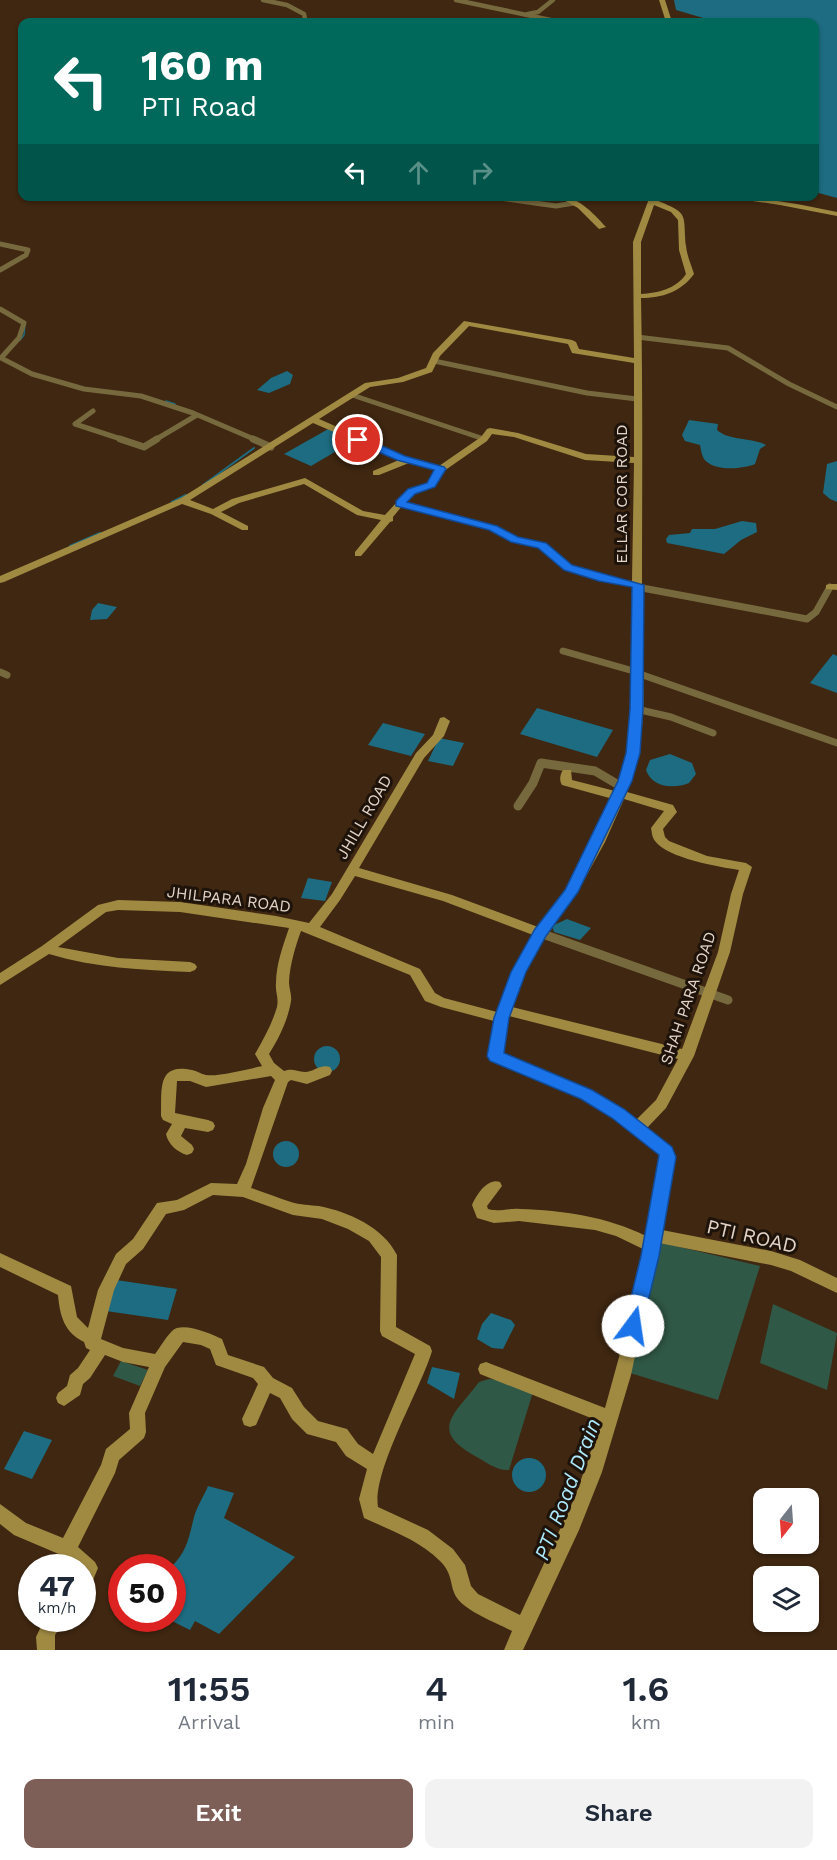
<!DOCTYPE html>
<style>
body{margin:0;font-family:"Work Sans",sans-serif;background:#f2f2f3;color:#1f2937;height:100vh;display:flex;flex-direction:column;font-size:22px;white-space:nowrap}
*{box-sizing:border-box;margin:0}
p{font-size:20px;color:#747a83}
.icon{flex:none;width:33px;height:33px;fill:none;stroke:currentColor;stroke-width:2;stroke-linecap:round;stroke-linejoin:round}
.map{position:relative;height:1650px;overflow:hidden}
.drawer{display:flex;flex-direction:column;background:#fff;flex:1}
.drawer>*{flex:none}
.banner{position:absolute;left:18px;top:18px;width:801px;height:183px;border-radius:12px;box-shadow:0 2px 4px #0004;background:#00695c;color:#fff;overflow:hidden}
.needle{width:39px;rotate:197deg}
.tools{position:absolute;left:753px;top:1488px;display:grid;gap:12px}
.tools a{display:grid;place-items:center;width:66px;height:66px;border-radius:12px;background:#fff;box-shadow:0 2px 4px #0004;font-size:30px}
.speed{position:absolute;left:18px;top:1554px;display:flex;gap:12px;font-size:30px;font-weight:700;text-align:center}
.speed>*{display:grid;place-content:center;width:78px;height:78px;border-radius:50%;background:#fff;box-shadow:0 2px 4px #0004;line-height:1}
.speed small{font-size:15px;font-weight:400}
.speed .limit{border:9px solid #d22;background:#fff;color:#111}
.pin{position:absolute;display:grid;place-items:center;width:51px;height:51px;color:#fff;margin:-26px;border:3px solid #fff;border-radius:50%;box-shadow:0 2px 6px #0007}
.me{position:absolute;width:66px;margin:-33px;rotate:14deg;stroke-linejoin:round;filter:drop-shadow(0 0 4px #0008)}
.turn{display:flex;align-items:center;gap:21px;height:126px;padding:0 24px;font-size:27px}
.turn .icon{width:78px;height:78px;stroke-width:2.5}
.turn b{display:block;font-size:42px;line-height:51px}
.lanes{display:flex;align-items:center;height:57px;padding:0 24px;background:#0003;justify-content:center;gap:30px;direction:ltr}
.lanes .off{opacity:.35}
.eta{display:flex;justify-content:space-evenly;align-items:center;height:102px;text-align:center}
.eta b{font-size:36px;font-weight:600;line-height:42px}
.action{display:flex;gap:12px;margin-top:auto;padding:12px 24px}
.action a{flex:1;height:69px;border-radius:12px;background:#7e5f57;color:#fff;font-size:24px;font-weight:600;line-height:69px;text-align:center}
.action a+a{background:#f2f2f3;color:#1f2937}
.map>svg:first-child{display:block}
.green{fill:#305846}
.water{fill:#1d6c81}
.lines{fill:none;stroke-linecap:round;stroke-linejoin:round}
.stream-far1{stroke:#1d6c81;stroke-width:1.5}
.stream{stroke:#1d6c81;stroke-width:2}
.street-far3{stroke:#77693e;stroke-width:4.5}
.street-far2{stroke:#77693e;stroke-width:5}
.street-far1{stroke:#77693e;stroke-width:7}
.street{stroke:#77693e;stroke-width:9}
.secondary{fill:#a08a42;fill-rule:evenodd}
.route{fill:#1a73e8;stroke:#114b97;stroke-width:1.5}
.labels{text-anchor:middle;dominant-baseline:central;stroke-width:6;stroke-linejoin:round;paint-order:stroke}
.street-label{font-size:16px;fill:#e3d4c7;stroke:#1e130a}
.near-street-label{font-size:20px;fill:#e3d4c7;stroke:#1e130a}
.near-water-label{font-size:21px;font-style:italic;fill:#ade9fc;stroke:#1e130a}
</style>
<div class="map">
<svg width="837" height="1650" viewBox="0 0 837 1650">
<rect width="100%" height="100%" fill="#3f2711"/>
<path class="green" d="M659 1242 760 1266 718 1400 630 1373Z
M773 1304 837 1333 827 1390 760 1363Z
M121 1361 148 1370 140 1386 113 1376Z
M489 1379 499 1380 533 1392 509 1470C497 1471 486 1462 475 1456 428 1430 455 1414 479 1382Z"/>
<path class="water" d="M674 0H837V198L815 192 814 22H717L676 10Z
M287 371 293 375 290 384 269 393 257 390 271 378Z
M689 420 718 424 717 430C729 441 751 437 766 445L760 449 755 464C743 469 718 471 707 462 702 459 701 450 700 445L685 441 682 435Z
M330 428 357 439 311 466 284 454Z
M837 461V502L830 499 823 493 827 464Z
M742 521 756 523 757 532 741 540 724 554 667 543 666 539 669 535 690 533 692 529H715Z
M98 603 117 607 107 619 90 620 92 610Z
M833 654 837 656V693L810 683Z
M537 708 613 730 597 757 520 734Z
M383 723 425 734 411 756 368 745Z
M439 738 464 743 453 766 428 761Z
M670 754 692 763 696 774 689 783C674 789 652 788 646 770L650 760Z
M308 878 332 882 325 901 301 898Z
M567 919 591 928 580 940 554 932 552 926Z
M314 1059a13 13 0 1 1 26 0a13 13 0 1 1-26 0Z
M273 1154a13 13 0 1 1 26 0a13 13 0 1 1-26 0Z
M116 1280 177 1289 168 1320 106 1311Z
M491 1313 511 1320 515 1325 503 1349 492 1348 477 1339 482 1324Z
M432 1367 460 1373 454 1399 427 1383Z
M24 1431 52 1440 32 1479 4 1469Z
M512 1475a17 17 0 1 1 34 0a17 17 0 1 1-34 0Z
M208 1486 234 1493 224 1518 295 1557 219 1634 195 1621 190 1630 168 1619 172 1618 171 1567C187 1552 189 1537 194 1517 197 1506 204 1496 208 1486Z"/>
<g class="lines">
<path class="stream-far1" d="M720 196 732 198
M20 340 24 335 25 324
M166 401 175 404"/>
<path class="stream" d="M203 485 254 448
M172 502 186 495
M70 546 100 533"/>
<path class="street-far3" d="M263 0 287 5 304 14 305 19 314 22
M456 0 560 22
M528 14 538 12 553 0"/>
<path class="street-far2" d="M485 196 556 206 574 203
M0 244 28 250 26 255 0 270
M0 309 24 323 19 338 1 358 32 374 84 389 141 396 193 413 256 440
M637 337 728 348 789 384 837 407
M434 361 587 393 637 399
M352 395 484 439
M93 411 75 424 124 440
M155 440 197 415"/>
<path class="street-far1" d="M120 439 144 447 157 439
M253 439 271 447
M637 587 807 619 816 612 830 587
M563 651 637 672
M0 672 7 675
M637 673 837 743
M636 709 671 717 713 733"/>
<path class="street" d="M518 806 533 783 541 763 595 771 622 787
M540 933 728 1000"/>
<path class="secondary" d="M659 0H665L672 22H666Z
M543 19 545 22H538Z
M557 196C578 196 592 212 606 227L599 229 578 208Z
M650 196H657L656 200C690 214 683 213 686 246 687 256 691 264 694 274 681 292 662 298 641 298 643 397 642 496 642 594 642 661 652 728 627 792L673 805 677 812 663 829 665 837 669 841 707 856 746 863 752 867 743 894 730 952 694 1056 666 1108 647 1128 671 1147 674 1157 662 1230 771 1251 800 1260 837 1278V1293L791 1271 771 1265 659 1243 631 1375 602 1472 579 1530 523 1650H504L512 1631C497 1623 467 1612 457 1598 449 1586 454 1575 440 1561 419 1540 390 1530 364 1518L359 1499 367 1469 346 1456 336 1442 307 1434 292 1419 280 1398 270 1393 256 1425 250 1427 244 1425 242 1419 258 1384 253 1378 216 1365 210 1349 201 1345 183 1342 165 1367 145 1413 146 1432 144 1438 119 1460 115 1473 78 1547 95 1562 98 1568 88 1592 82 1595V1568H75L61 1555 14 1535 0 1524V1504L26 1523 63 1538 101 1465 106 1449 130 1429 129 1413 149 1367 123 1362 105 1355 90 1378 83 1384 80 1395 64 1406 58 1403 56 1398 58 1393 67 1386 70 1375 78 1368 90 1350 86 1348 84 1342C64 1332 60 1316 58 1295L0 1267V1253L71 1286 77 1317 88 1328 98 1290 116 1254 133 1239 157 1203 177 1200 211 1183 237 1184 246 1164 263 1108 275 1080 271 1076 206 1087 190 1081H177L175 1113 208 1120 213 1122 215 1126 213 1130 208 1132 185 1128 181 1136 192 1145 194 1149 192 1153 187 1155C177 1152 168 1144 166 1134L172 1124 163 1120 161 1116C162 1091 156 1062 192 1070 197 1071 201 1074 206 1075 217 1077 249 1069 262 1066L255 1054C264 1038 272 1024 277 1007 279 998 275 992 276 983 276 964 283 946 289 928L180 912 118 910 106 912 58 947 118 958 190 962 195 964 197 967 195 970 190 972C142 970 95 968 49 954L0 985V973L42 946 98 905 118 900 180 902 276 916 309 923 332 894 416 753 433 735 440 718 444 717 450 721 444 736 424 758 359 868 452 895 538 927 568 888 593 842 613 799 562 785C559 781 560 774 563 770H571L572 780 615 791 627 754 633 714 632 587 599 581 564 569 539 547 512 542 490 530 402 506 393 517V521L390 522 361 556H355V552L381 520 357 515 304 484 239 503 221 512 248 526V530H242L211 514 182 504 4 582 0 583V576L181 498 365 383 398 378 426 368 433 353 464 321 572 340 576 342 579 349 634 358 633 242ZM654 205 671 212 678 220 679 250 686 274C676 289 658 293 641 294V242ZM469 326 568 344 572 353 634 363V457L586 454 518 433 490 428 487 429 481 437 439 466 404 456 319 419 370 387 403 382 432 372 440 356ZM313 423 399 460 373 471V475H379L409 463 435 470 427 483 408 490 385 515 363 511 305 478 232 499 213 509 190 500ZM492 434 514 437 585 460 634 463 632 581 605 576 572 565 545 543 518 538 496 526 407 502 414 494 434 487 444 471 487 441ZM624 799 664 811 651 828C652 833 652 837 655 841 667 858 719 867 739 870L731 894 718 952 682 1049 512 1007 523 978 537 950 578 891 605 842ZM355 876 443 901 533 935 510 978 497 1012 444 998 435 993 420 969 320 927 340 900ZM301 931 410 975 425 1001 441 1007 494 1021 488 1057 490 1061 582 1098 613 1118 659 1154 646 1236C608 1217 562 1210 520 1209 509 1208 498 1212 488 1209L487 1206 502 1186 500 1182C488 1177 476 1195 472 1205L477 1218 494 1223 519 1221 595 1230 616 1236 643 1249 624 1339 605 1408 486 1362 480 1364 478 1369 480 1374 601 1422 575 1497 520 1615 478 1594 471 1586 465 1565 453 1549 428 1530 378 1507C372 1471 420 1391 432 1351L430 1346 396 1327 397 1255C383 1227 349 1212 319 1206 310 1205 300 1205 291 1202 278 1198 264 1192 251 1188L288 1082 291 1080 307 1084 330 1075 332 1071 330 1067C320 1064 314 1072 305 1072 296 1071 292 1068 284 1071L274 1063 269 1054C279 1038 288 1020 291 1001 292 995 289 989 289 982 290 964 295 948 301 931ZM509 1016 678 1059 656 1100 636 1120 592 1090 502 1054ZM213 1195 243 1197 293 1215 322 1219 348 1229 369 1241 381 1257 380 1331 382 1336 415 1354 373 1454 358 1444 347 1429 318 1421 304 1407 292 1388 273 1378 264 1367 228 1355 222 1339C211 1334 182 1321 172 1331 166 1337 161 1346 155 1354L123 1348 101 1339 114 1290 126 1264 143 1249 166 1214 184 1210Z
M719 196C759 196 798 204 837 212V216L780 205Z
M830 584H837V590L826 589V585Z
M45 1618H66L55 1635V1650H37L36 1637Z"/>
</g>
<path class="route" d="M355 437H362L405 456 444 467 446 469 435 487 415 494 407 502 497 526 518 537 546 543 572 565 644 585 643 709 640 753 632 781 578 892 546 936 526 972 509 1018 504 1053 592 1090 624 1109 672 1147 676 1157 659 1256 642 1326 639 1332 633 1334 627 1332 624 1326 641 1256 659 1155 612 1118 581 1099 490 1061 487 1056 494 1018 511 972 535 929 565 890 618 781 626 753 630 709 632 587 599 581 564 570 538 548 511 542 489 530 396 506V501L408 489 427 483 434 470 397 460 355 442Z"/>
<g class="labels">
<g class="street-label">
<text transform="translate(621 494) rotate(-90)">ELLAR COR ROAD</text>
<text transform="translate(364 817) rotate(-60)">JHILL ROAD</text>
<text transform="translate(229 899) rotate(7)">JHILPARA ROAD</text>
<text transform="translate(688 998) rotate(-71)">SHAH PARA ROAD</text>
</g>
<g class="near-street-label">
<text transform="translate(752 1236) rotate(13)">PTI ROAD</text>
</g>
<g class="near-water-label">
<text transform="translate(567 1489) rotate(-69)">PTI Road Drain</text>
</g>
</g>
</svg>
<div class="tools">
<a><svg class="needle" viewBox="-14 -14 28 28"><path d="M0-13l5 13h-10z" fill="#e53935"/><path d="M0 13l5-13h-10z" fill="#747a83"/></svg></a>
<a><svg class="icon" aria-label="layers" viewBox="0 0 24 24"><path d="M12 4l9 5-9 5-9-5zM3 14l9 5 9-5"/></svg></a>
</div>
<div class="speed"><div>47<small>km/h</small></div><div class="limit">50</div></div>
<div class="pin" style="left:358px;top:440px;background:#d93025"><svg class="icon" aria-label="arrive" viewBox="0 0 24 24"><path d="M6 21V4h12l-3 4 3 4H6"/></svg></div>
<svg class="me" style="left:633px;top:1326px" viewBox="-20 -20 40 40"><circle r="19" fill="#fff"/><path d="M0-13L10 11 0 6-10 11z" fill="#1a73e8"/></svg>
<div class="banner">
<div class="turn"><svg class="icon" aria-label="left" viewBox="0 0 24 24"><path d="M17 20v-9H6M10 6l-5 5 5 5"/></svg><div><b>160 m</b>PTI Road</div></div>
<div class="lanes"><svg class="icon" aria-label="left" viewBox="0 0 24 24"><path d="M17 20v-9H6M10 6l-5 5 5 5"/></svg><svg class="icon off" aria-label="ahead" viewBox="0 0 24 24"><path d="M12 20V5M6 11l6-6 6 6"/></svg><svg class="icon off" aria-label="right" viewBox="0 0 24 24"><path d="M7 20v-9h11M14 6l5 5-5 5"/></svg></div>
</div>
</div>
<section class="drawer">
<div class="eta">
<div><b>11:55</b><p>Arrival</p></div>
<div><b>4</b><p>min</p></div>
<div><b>1.6</b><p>km</p></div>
</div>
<div class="action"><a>Exit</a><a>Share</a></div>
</section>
